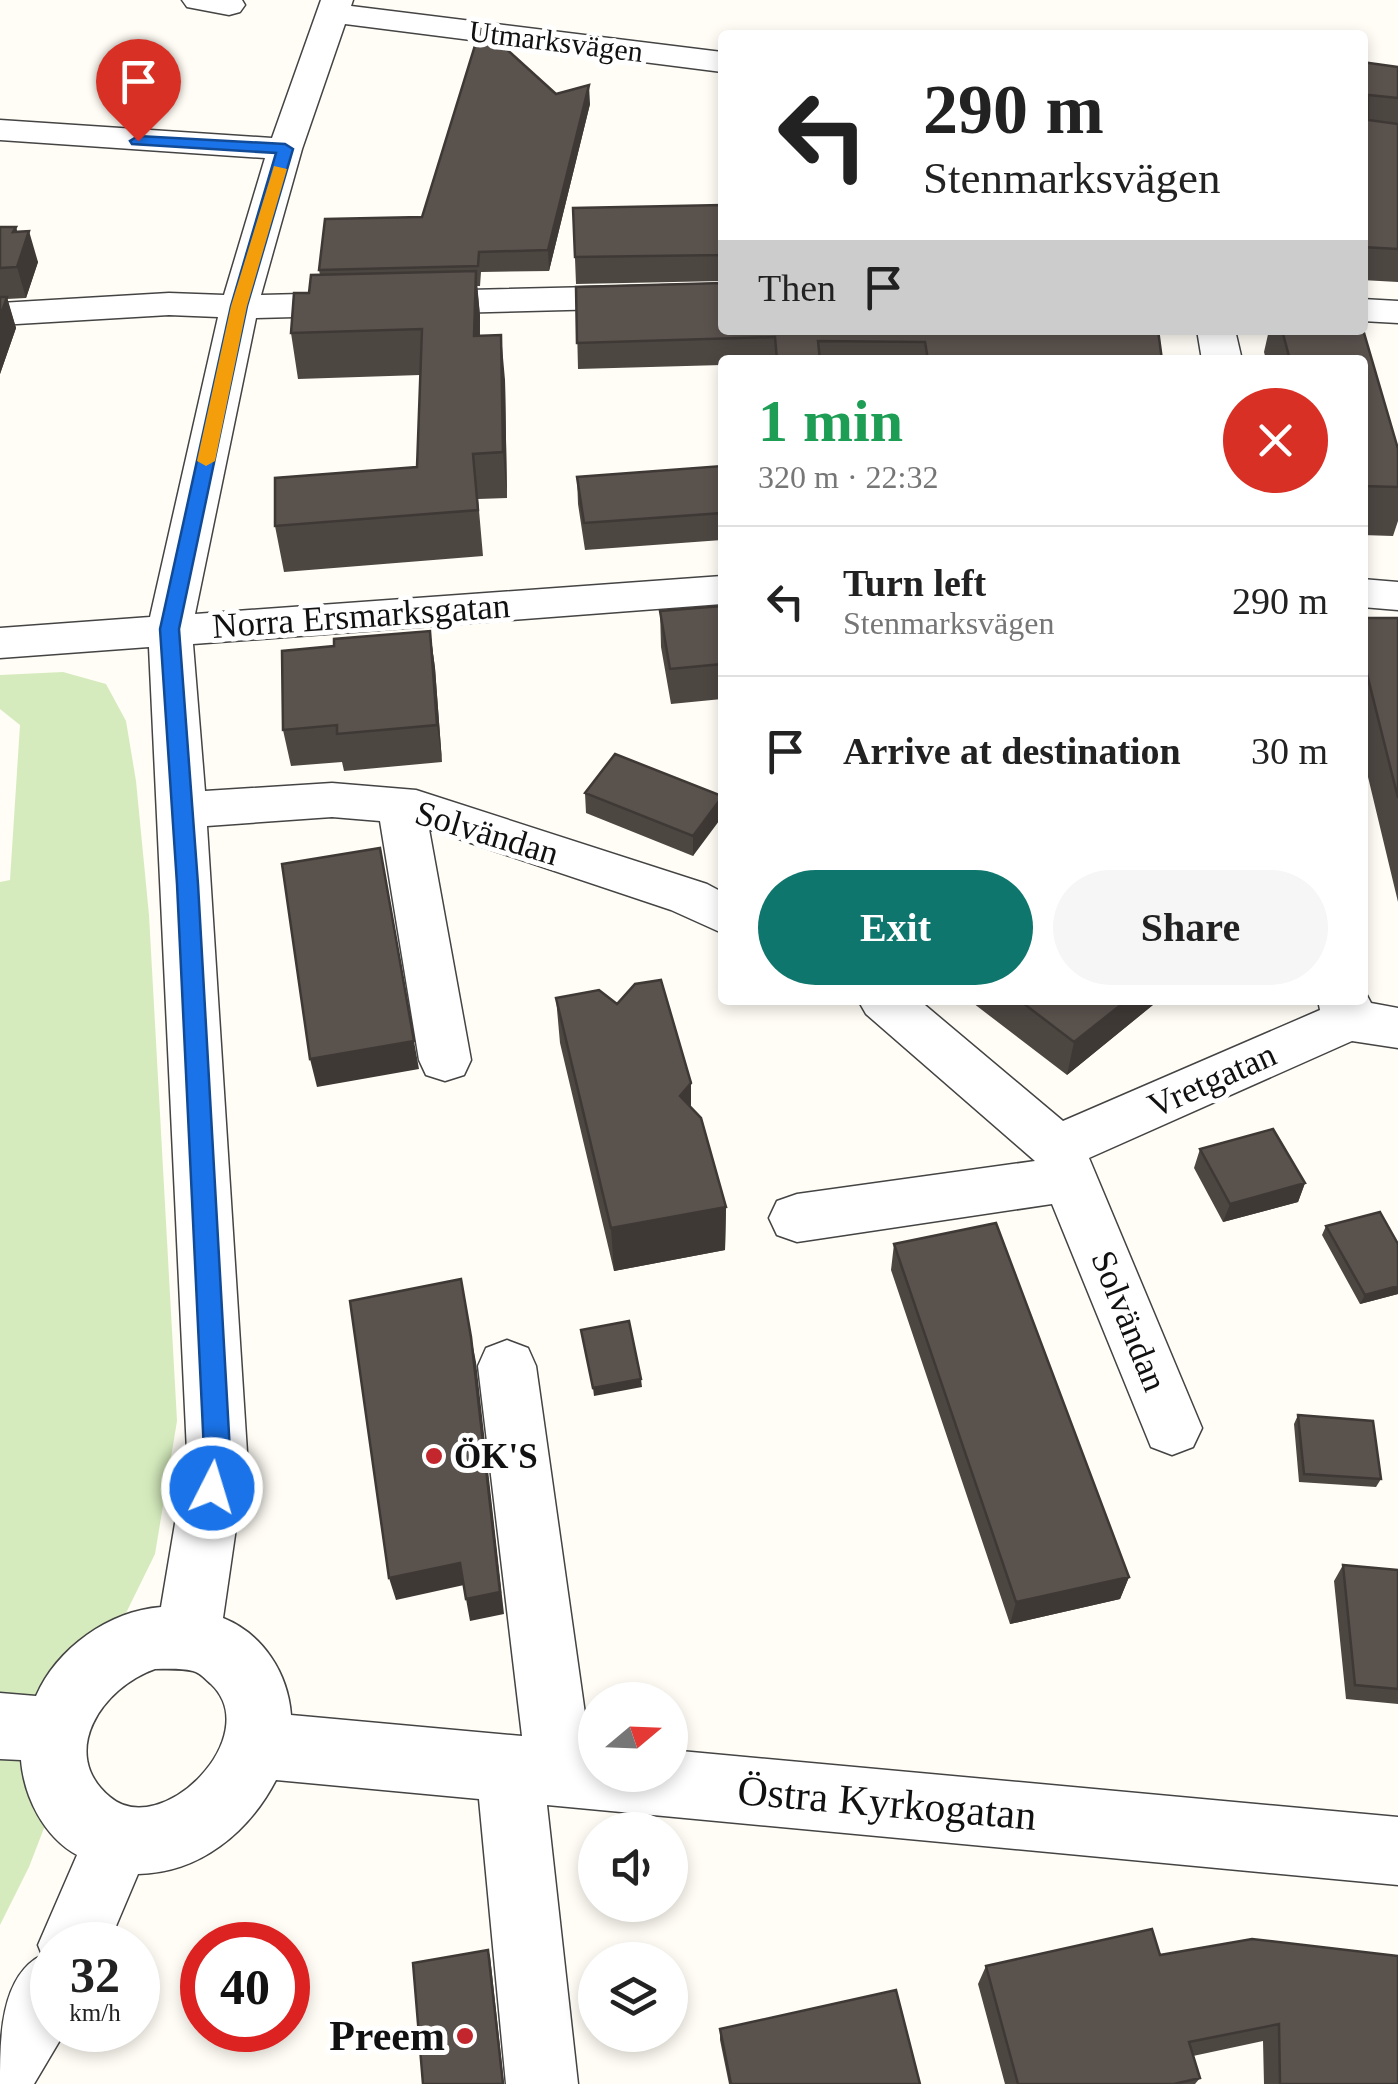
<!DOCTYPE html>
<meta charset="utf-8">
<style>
body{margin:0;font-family:"Times New Roman",serif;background:#f6f6f6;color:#222;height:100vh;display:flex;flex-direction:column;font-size:38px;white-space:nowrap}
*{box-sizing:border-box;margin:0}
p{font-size:32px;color:#767676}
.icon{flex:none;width:55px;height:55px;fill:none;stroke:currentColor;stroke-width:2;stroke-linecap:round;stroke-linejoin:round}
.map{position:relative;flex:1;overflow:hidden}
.side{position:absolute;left:718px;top:355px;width:650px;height:650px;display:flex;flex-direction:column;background:#fff;border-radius:10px;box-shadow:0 5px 15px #0003}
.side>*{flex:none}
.top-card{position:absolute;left:718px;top:30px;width:650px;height:305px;border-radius:10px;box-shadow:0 5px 15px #0003;background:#fff;color:#222;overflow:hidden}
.needle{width:65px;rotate:71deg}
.controls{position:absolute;left:578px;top:1682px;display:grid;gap:20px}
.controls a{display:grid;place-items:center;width:110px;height:110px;border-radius:50%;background:#fff;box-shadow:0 5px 15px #0003;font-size:50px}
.speed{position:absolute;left:30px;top:1922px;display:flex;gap:20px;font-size:50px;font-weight:700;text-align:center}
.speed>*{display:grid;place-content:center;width:130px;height:130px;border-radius:50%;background:#fff;box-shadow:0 5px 15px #0003;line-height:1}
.speed small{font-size:25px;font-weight:400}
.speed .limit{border:15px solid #d22;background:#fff;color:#111}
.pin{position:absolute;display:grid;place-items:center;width:85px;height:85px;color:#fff;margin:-102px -42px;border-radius:50% 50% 50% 0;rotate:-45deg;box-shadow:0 0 10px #0007}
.pin .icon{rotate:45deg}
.me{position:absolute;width:110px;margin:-55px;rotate:5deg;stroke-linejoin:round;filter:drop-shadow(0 0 8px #0008)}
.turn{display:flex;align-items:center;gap:35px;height:210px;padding:0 40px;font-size:45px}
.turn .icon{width:130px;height:130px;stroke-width:2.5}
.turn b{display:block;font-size:70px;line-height:85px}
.then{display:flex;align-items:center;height:95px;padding:0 40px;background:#0003;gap:20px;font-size:38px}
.round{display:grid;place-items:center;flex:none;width:105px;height:105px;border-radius:52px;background:#f6f6f6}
.summary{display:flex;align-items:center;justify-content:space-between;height:170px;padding:0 40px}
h1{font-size:60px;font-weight:800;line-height:75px;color:#1e9e55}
.button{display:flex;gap:20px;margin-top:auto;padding:20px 40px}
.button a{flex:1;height:115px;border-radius:60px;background:#0f766e;color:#fff;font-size:40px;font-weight:800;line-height:115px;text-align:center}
.button a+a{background:#f6f6f6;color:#222}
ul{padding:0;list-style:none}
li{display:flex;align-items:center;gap:30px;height:150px;padding:0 40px;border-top:2px solid #e0e0e0}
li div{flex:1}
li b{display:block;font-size:38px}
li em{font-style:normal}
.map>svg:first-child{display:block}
.green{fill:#d5ebbd}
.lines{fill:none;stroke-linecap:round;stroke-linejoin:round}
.minor-casing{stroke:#444;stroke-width:3}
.minor{fill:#fff;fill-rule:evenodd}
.wall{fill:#4d4742}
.shaded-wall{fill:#3f3936}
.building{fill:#5a524d;stroke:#3f3936;stroke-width:2.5}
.route{fill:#1a73e8;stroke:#114b97;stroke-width:2.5}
.slow{fill:#f59e0b}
.poi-dot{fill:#c4262e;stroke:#fff;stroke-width:4}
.labels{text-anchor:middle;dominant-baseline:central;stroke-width:10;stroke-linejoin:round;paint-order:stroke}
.far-street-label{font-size:30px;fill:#111;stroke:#fff}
.street-label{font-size:35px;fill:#111;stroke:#fff}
.poi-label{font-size:35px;font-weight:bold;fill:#111;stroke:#fff;text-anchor:start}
.near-street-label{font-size:42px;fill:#111;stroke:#fff}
.near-poi-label{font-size:42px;font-weight:bold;fill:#111;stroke:#fff;text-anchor:end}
</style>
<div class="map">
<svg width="1398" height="2084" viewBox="0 0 1398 2084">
<rect width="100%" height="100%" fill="#fffdf5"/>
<path class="green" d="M63 672 106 684 126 721 136 781 149 915 177 1421 155 1554 65 1737 56 1797 29 1867 0 1925V882L10 880 20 725 0 709V675Z"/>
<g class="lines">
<defs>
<path id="minor" d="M182 0H242L245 5 240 12 229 15 187 7Z
M321 0H353L351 6 722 52V72L345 24 302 149 261 295 722 284V306L256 318 195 614 722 576V604L193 644 205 791 332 783 416 790 707 884 722 892V933L671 910 429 829 471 1060 464 1075 445 1081 426 1075 419 1060 380 821 332 817 207 826 247 1452 223 1618C263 1634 288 1673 291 1715L522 1736 478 1366 486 1348 507 1340 528 1348 536 1366 589 1742 595 1743V1775H670V1750L1398 1817V1885L547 1805 578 2084H506L479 1799 276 1780C249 1832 200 1873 138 1874L108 1945H52V2030H66L34 2084H0C0 2039 0 1976 42 1955L38 1945 77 1855C44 1837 24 1797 21 1760L0 1759V1693L36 1696C57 1648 109 1611 161 1607L187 1452 149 647 0 658V628L150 617 218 317 169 315 0 325V303L169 293 224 295 265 158 0 140V120L272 138ZM155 1669C167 1669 181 1668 193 1671 201 1673 205 1679 211 1684 266 1736 161 1841 110 1797 57 1753 103 1687 155 1669Z
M1362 299 1398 301V323L1362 321Z
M1197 330H1235L1242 360H1202Z
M1362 579 1398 582V610L1362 607Z
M1362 986 1371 1003 1398 1008V1048L1352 1041 1089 1158 1202 1428 1193 1447 1172 1455 1151 1447 1052 1204 797 1242 777 1235 769 1218 777 1201 797 1194 1035 1161 866 1014 858 1000H919L1063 1121 1320 1010 1318 1000H1362Z"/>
</defs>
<use href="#minor" class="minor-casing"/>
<use href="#minor" class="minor"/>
</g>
<path class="wall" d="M1362 62 1398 96V282L1362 280Z
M556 94 590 104 549 271 481 272 480 286H477L480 316V335L505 380 507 498 478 499 483 556 284 572 275 526 417 467 420 375 298 379 291 333 309 293 320 275 319 270 422 217Z
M722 205V281L576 284 573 208Z
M0 227H16L17 232 38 262 26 298 7 299 16 328 0 374Z
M576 287 1158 330 1162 360H722V365L578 369Z
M1269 330H1362L1398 449V521L1393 536 1362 535V360H1266L1264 352Z
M722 466V540L585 550 578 504 577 477Z
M722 606V699L671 704 661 647 660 611Z
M1362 618H1398V902L1362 752Z
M430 631 435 668 442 762 344 771 342 762 291 766 283 730 334 646Z
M585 793 722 796 693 856 586 813Z
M556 998 691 1108 726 1207 725 1250 614 1271 560 1043Z
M969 1000H1159L1067 1075Z
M1200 1149 1305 1183 1298 1202 1223 1222 1194 1168Z
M1326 1226 1398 1244V1294L1360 1304 1322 1235Z
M894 1244 1129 1577 1120 1599 1010 1624 891 1270Z
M1298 1415 1381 1479 1376 1487 1299 1482 1294 1424Z
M1343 1565 1398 1570V1704L1346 1699 1334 1581Z
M1160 1955 1398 2084H1264L1263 2041 1193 2056 1200 2078 1195 2084H1005L978 1984 986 1966Z
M720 2029 920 2084H729L720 2040Z"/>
<path class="shaded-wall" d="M589 85 590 104 549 271 548 250Z
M16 227 22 251 29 231 38 262 26 298 17 267 13 232Z
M476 271 480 316 479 381 474 336Z
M7 297 16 328 0 374V317Z
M501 335 505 380 507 498 503 452Z
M430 631 435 668 442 762 437 725Z
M722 797V817L693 856V836Z
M1127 1000H1159L1067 1075 1074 1042Z
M414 1041 419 1069 317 1087 310 1059Z
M691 1083V1128L680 1096Z
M1305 1183 1298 1202 1223 1222 1230 1204Z
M726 1207 725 1250 614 1271 611 1228Z
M1398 1286V1294L1360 1304 1365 1295Z
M471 1337 476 1362 504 1614 470 1621 466 1599Z
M641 1379 642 1387 594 1396 593 1388Z
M460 1563 464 1585 396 1600 389 1578Z
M1129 1577 1120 1599 1010 1624 1016 1602Z
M488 1950 490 1956 504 2084H503Z"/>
<path class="building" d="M481 26 556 94 589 85 548 250 479 252 478 266 319 270 325 219 422 217Z
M1362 62 1398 67V98L1368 95V120L1398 124V249L1362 247Z
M722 205V255L575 257 573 208Z
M0 227H16L13 232 29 231 17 267 0 268Z
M476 271 474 336 501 335 503 452 473 454 478 510 275 526V478L417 467 422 329 291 333 294 293H309L311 275Z
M722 283V330H1158L1162 360H928L925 342 818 341 820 360H777L775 337 577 343 576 287Z
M0 297H7L0 317Z
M1362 326 1398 449V487L1362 486V360H1290L1282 330H1362Z
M722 466V513L584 523 577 477Z
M722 606V664L670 669 660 611Z
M1362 618H1398V798L1362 654Z
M430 631 437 725 337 734V725L283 730 282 651 334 646V639Z
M615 754 722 796V797L693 836 585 793Z
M380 848 414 1041 310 1059 282 864Z
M661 980 691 1083 680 1096 701 1118 726 1207 611 1228 556 998 599 990 617 1004 635 984Z
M1019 1000H1127L1074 1042Z
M1273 1129 1305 1183 1230 1204 1200 1149Z
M1380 1212 1398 1244V1286L1365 1295 1326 1226Z
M996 1223 1129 1577 1016 1602 894 1244Z
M461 1279 471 1337 500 1592 466 1599 460 1563 389 1578 350 1301Z
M629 1321 641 1379 593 1388 581 1330Z
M1298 1415 1373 1421 1381 1479 1304 1474Z
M1343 1565 1398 1570V1689L1355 1685Z
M1152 1929 1160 1955 1252 1939 1398 1956V2084H1280L1279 2024 1189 2042 1200 2078 1174 2084H1018L986 1966Z
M488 1950 503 2084H423L413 1963Z
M896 1990 920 2084H731L720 2029Z"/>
<path class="route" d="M138 136 285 144 293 149 247 306 179 629 198 884 230 1452 221 1497 212 1501 202 1497 198 1488 204 1452 177 884 160 629 231 306 276 153 132 144 130 141Z"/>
<path class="slow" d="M274 166 287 169 247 306 215 461 206 466 197 461 231 306Z"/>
<g class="poi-dot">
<circle cx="434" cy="1456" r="10"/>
<circle cx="465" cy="2036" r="10"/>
</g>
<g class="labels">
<g class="far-street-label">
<text transform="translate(556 41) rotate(7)">Utmarksvägen</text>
</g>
<g class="street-label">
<text transform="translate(361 616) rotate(-4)">Norra Ersmarksgatan</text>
<text transform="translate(487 833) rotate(17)">Solvändan</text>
<text transform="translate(1212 1080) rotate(-24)">Vretgatan</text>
<text transform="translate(1129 1321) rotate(68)">Solvändan</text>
</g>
<g class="poi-label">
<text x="454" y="1456">ÖK'S</text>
</g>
<g class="near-street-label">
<text transform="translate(887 1803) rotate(5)">Östra Kyrkogatan</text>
</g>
<g class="near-poi-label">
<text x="445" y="2036">Preem</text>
</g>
</g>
</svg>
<div class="controls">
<a><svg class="needle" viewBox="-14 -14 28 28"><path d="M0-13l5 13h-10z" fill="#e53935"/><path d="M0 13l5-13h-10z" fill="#767676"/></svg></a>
<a><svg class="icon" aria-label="sound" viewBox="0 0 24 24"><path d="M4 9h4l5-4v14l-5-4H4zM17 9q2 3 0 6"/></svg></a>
<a><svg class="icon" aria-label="layers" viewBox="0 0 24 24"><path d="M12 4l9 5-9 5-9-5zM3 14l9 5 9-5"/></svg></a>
</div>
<div class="speed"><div>32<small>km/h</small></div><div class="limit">40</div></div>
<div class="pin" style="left:138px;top:141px;background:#d93025"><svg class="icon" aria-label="arrive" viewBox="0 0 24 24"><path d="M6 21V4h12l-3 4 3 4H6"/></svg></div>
<svg class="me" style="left:212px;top:1488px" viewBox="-20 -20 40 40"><circle r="17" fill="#1a73e8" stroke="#fff" stroke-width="3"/><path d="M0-11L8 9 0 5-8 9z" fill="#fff"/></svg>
<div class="top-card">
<div class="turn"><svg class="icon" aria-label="left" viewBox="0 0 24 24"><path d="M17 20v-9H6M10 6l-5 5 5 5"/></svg><div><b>290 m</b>Stenmarksvägen</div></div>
<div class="then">Then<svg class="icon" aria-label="arrive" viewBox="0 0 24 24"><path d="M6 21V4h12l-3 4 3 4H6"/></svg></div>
</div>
<section class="side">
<div class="summary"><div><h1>1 min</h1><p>320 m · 22:32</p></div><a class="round" style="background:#d93025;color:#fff"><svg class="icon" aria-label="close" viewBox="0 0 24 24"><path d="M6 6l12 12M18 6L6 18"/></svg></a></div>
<ul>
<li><svg class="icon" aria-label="left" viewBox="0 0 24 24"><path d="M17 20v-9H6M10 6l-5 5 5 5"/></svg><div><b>Turn left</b><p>Stenmarksvägen</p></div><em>290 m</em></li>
<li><svg class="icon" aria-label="arrive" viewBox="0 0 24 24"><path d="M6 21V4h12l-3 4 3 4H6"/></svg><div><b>Arrive at destination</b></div><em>30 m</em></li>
</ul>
<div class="button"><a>Exit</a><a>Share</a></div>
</section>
</div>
